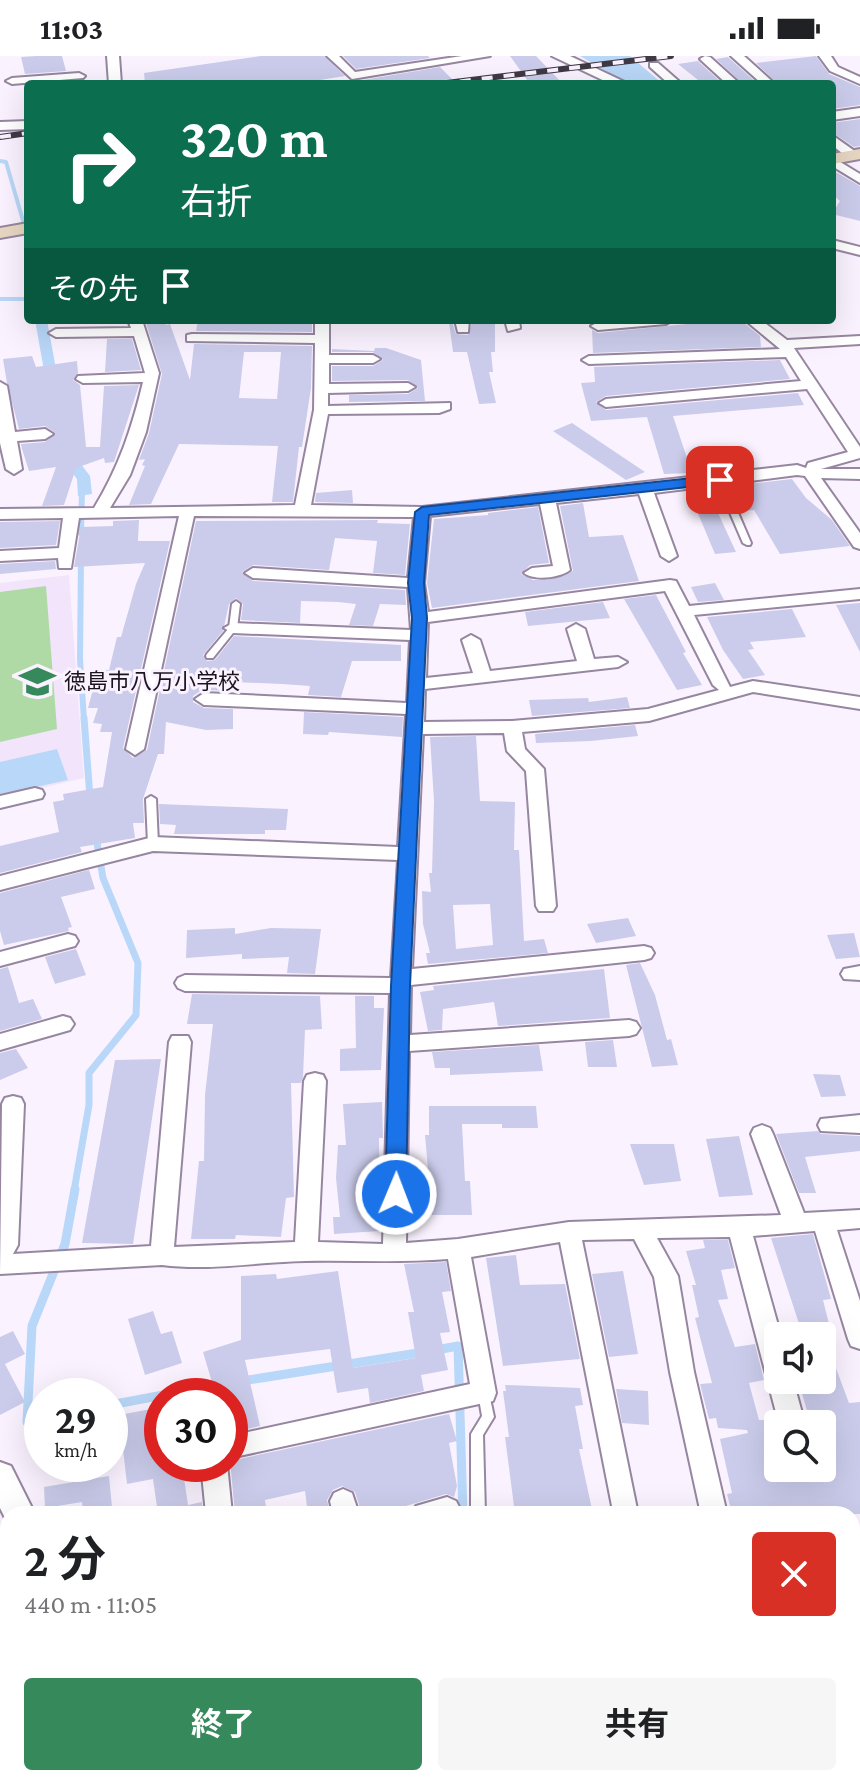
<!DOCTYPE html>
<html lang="ja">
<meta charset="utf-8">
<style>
body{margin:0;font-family:"Crimson Pro","Noto Sans JP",serif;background:#f6f6f6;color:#202124;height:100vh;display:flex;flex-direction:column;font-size:30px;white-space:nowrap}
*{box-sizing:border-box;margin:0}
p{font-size:26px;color:#757577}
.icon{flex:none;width:44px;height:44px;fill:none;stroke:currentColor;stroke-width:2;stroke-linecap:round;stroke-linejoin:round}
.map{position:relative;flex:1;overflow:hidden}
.side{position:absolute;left:0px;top:1450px;width:860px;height:280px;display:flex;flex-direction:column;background:#fff;border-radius:24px 24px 0 0;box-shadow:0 8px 32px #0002}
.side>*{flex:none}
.banner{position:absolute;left:24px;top:24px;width:812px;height:244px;border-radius:8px;box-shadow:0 8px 32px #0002;background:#0b6e4f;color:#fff;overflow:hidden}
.buttons{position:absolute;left:764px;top:1266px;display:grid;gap:16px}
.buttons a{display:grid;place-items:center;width:72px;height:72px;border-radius:8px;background:#fff;box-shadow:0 8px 32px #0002;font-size:40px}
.speed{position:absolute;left:24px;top:1322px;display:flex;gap:16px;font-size:40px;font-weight:700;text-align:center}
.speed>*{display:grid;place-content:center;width:104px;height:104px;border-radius:50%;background:#fff;box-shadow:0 8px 32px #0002;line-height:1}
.speed small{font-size:20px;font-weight:400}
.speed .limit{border:12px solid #d22;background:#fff;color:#111}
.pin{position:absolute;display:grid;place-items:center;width:68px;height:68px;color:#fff;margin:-34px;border-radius:16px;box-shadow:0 4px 12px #0006}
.me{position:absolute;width:88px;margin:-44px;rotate:1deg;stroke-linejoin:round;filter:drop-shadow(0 0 6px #0008)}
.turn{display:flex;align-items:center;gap:28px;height:168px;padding:0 24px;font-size:36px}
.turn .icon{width:104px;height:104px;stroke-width:2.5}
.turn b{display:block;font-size:56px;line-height:68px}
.then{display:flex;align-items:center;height:76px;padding:0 24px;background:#0003;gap:16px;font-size:30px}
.round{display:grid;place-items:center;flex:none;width:84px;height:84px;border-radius:8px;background:#f6f6f6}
.summary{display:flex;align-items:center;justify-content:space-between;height:136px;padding:0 24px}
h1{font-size:48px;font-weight:700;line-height:60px}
.cta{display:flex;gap:16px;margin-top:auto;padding:16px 24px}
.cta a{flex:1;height:92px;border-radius:8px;background:#36895b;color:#fff;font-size:32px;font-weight:700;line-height:92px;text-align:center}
.cta a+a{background:#f6f6f6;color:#202124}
.status{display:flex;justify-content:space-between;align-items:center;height:56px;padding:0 40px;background:#fff;direction:ltr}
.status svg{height:22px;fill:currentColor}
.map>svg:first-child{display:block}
.built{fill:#f2e5fb}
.green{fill:#afd9a5}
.water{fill:#b9d7f8}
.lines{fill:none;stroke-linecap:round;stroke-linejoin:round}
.stream-far3{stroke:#b9d7f8;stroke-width:4}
.stream-far2{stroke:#b9d7f8;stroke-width:6}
.stream-far1{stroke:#b9d7f8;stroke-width:7}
.stream{stroke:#b9d7f8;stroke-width:9}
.building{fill:#cbcceb;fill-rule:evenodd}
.service-casing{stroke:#9786a0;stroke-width:4}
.minor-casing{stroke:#9786a0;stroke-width:4}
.tertiary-casing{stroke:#9786a0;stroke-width:4}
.secondary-casing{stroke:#9786a0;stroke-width:4}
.service{fill:#fff;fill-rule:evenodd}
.minor{fill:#fff;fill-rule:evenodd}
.tertiary{fill:#fff;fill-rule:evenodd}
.secondary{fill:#e7d7c2;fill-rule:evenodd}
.rail-casing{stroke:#3f3944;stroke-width:6}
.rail{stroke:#faf3ff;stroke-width:4;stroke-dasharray:11;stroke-linecap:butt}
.route{fill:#1a73e8;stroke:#114b97;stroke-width:2}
.labels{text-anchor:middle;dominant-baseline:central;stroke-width:6;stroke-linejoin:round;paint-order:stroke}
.poi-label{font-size:22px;fill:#1a141e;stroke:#faf3ff;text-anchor:start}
</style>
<div class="status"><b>11:03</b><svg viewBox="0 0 49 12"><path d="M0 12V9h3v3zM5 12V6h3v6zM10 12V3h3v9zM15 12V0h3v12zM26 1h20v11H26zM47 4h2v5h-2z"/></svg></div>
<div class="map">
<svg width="860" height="1730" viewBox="0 0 860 1730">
<rect width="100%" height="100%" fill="#faf3ff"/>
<path class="built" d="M69 519 84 722 0 742V527Z"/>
<path class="green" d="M46 530 57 673 0 686V536Z"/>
<path class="water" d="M580 0H630L663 28H628Z
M35 264H47L71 395 90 420 92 438 78 440 77 423 59 399Z
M57 693 68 724 0 739V706Z"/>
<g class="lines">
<path class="stream-far3" d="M0 105 6 106 28 182
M0 243H28"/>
<path class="stream-far2" d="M81 477 82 433
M81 501 80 603 84 664"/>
<path class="stream-far1" d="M84 662 90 741
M74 1135 89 1049V1017L136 959 138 907 103 822 96 781"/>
<path class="stream" d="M436 1294 458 1290 463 1458
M242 1325 424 1296
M110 1349 222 1328
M42 1363 27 1366 32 1270 65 1188 75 1133
M600 1722 601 1730"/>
</g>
<path class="building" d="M37 0H62L66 15 25 18 21 1Z
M261 0H324L345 20 295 28H145L144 17Z
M343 0H428L430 2 356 13Z
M510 0H536L563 28H530Z
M816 0 829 18 860 31V49L832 53V28H778L756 7Z
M728 1 729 2 758 28H743L716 3Z
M698 5 700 7 723 28H703L678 8Z
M440 11 452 23 411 28H359L357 25Z
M860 63V90L854 91 832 76V67Z
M832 114 860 130V165L832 158 840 145 832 138Z
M145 264H165L166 269 170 268 190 324 194 288 312 290 311 332 302 391H299L293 446H272L278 390 179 388 151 448 129 449 145 410 142 409 145 403 139 404 149 377 162 318ZM244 296H281L277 343 239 342Z
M198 264H312V276L196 275Z
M449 266H452L456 278 468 279 472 266H495V296H491L493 316H489L496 347 479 348 467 296H453Z
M697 267H744L760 280 761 291 593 297 592 274 598 277Z
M107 283H132L141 314 105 316Z
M375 292H386L421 304 425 345 349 346V339L408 338 418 332 408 324 332 325V310H373L383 304 373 296H332V293L374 295Z
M32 300 36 311 77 305 78 317 73 324 80 329 86 391H100L104 330 139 329 114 406 105 407 104 402 76 412 64 449 42 450 56 411 29 415 22 393 21 388 45 386 56 377 45 370 19 373 7 327 3 303Z
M780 304 790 323 606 340 596 346 606 354 798 337 804 349 673 360 692 417 664 418 647 361 591 365 581 327 595 326 594 311Z
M572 367 645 416 626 424 553 375Z
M792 423 806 442 832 464 850 490 780 498 754 454 741 455 730 430Z
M716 432 727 457H718L736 496 715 498 689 436Z
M352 434 353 447 315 446 316 437Z
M583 447 589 481 623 479 639 525 432 552 427 527 434 463 488 459V457L538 451 549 507 530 509 521 518 533 524H547L573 515 560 450Z
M139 464 138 485H170L123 692 133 702 147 694 196 465 378 464 377 467 410 468 405 519 373 517 377 485 335 482 329 514 253 509 242 516 253 525 405 534 406 549 380 548 373 570 349 569 356 548 338 546 301 545 300 567 241 564 243 548 236 542 229 548 223 575 203 599 207 605 215 604 234 580 401 589V605H352L341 641 308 639 310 630 282 628 233 626V635L202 634 193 640V646L204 652 233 653V673L206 674 166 666 164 698H158L143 743 144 767H133L135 782 80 791 82 796 0 817V790L59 776 53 746 64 744 63 738 103 731 112 676H100L102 668 93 667 98 652H88L93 633 83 632 91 613 109 614 117 581H121L136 528 145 507 74 511 81 471 113 470V465Z
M60 465 56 489 0 492V466Z
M55 505 56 513 0 518V508Z
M715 527 724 544 698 546 691 531Z
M656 539 686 596 683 597 702 629 677 634 624 543Z
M603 546 610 562 528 570 525 556Z
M860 547V596L836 549Z
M792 553 806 581 750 586 754 593 748 594 765 619 743 623 723 594 707 561Z
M627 641 630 652 532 660 529 644 588 642 589 646Z
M304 656 403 661 402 681 329 676 328 679 303 678Z
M635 669 638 680 591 685 536 687 535 678Z
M476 680 480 745 515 746 514 794H519L524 885 544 883 548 897 428 908 426 897H430L423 868 422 835 431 836 429 817H432L434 745 430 681ZM490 848 493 889 456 893 453 849Z
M159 748 288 753 286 774H265V778H174L176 769 160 768Z
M89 814 95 833 61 841 72 871 68 872 69 875 4 889 0 875V837Z
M628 862 636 880 596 887 587 868Z
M235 872V878L271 872 321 873 315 918 287 917 289 901 242 903V898L186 902 187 874Z
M854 877 860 901 836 903 827 879Z
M76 893 86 919 55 928 45 901Z
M640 907 655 939 667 984 671 983 678 1009 652 1011 626 909Z
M8 911 19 947 33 943 42 963 0 975V913Z
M604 913 610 962 498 970 494 946 443 953 442 974 428 975 420 936 434 934 433 930Z
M192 938 320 940 322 973 305 974 303 1021 301 1027H291L294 1141 286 1142 281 1181 236 1179 235 1183H191L199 1105H204L205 1039 213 968H187Z
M355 940H374V952H384L381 1014 340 1015V993L356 992Z
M613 984 617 1011H588L585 986Z
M539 989 543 1015 450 1019V1012H435L432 996Z
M16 993 28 1012 0 1024V997Z
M161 1003 133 1188 82 1187 115 1004Z
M813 1018 840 1019 846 1040 821 1041Z
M382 1046 383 1082H379L380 1175 334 1178 333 1161H340L336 1122 338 1089H346L343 1048Z
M429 1050H536L538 1072H502V1068H462L465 1125H470L472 1159H432L425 1079H429Z
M818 1075 821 1078 860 1080V1095L805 1101 816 1137H799L776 1078Z
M739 1080 753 1139 719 1141 706 1083Z
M630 1088H674L681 1125 644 1129Z
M813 1178 831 1243 823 1244 832 1280H824L849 1347 860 1346V1458H732L727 1438 732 1437 720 1383 748 1377 747 1374 718 1372 716 1362 709 1363 700 1328 712 1327 695 1262 699 1261 692 1229H696L686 1195 705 1192 703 1184H728L735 1212 721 1214 728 1243 718 1244 735 1291 755 1288 764 1324 749 1327 759 1364H775L778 1371V1412H822V1368H811L798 1324H822L823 1280H803L771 1182Z
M516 1199 520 1229 565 1228 580 1303 503 1310 486 1202Z
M446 1206 451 1235 442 1236 450 1276 440 1277 448 1314 421 1319 424 1335 370 1347 368 1332 337 1337 330 1293 245 1304 260 1370 230 1377V1340H216L203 1296 241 1284V1220L276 1218 277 1223 338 1215 353 1312 416 1302 408 1256H414L404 1208Z
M623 1215 638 1298 609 1301 592 1218Z
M153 1255 161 1278 172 1275 182 1307 145 1319 128 1263Z
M13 1275 25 1298 5 1308 25 1346 0 1359V1281Z
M505 1329 580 1332 583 1349 575 1350 583 1393H579L593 1458H515L505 1381H509L503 1335H506Z
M616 1333 648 1335 649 1369 622 1367Z
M162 1351V1408H182L188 1449 202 1446 203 1458H158L153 1423 127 1428 119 1359Z
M449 1358 457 1385 449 1387 457 1430 454 1441 446 1438 379 1458H362L355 1436 342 1430 333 1434 327 1444 330 1456 308 1458 305 1435 265 1444 266 1451 235 1457 230 1405Z
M109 1420 112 1451 83 1456 82 1446 45 1452 44 1431Z"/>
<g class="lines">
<defs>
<path id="service" d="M717 422H720L724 424 751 487 750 489H747L743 487 716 424Z
M236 545 240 548 237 572 213 602H207L206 600 207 598 229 572 232 548Z
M151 740 156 743 158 788 153 791 148 788 146 743Z
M484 1332 488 1333 494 1361 483 1379 485 1458H471V1378L482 1360 478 1337 480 1333Z"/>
<path id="minor" d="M107 0H119L121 28H109Z
M327 0H339L355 16 462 0H490L352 23Z
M705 0 710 1 740 28H727L702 5 700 3Z
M731 0H744L775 28H762Z
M819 0H831L838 11 860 21V28L830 15Z
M650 7H658L682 28H669L650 11Z
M79 17 85 20 83 22 12 28 6 25 12 22Z
M860 52V60L832 64V56Z
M28 65V73L0 74V66Z
M832 79 856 96V102H848L832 89Z
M832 101 860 118V127L832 110Z
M832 184 860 191V199L832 192Z
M128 264H142L159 317 146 376 130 419 110 452 295 449 314 354 315 287 187 285V279L192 278 315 279V264H329V299H373L380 303 373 307H329V328L408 327 415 331 408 335 328 337V350L450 347V353L439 357 328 358 311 449 422 451 797 409 806 412 808 407 848 396 807 333 606 351 599 347 606 343 801 325 786 301 589 308 582 304 589 300 780 293 745 264H761L787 284 860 280V288L794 292 860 391V402L821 413H860V423L821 422 860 477V493L854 491 805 420 797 419 654 437 677 500 669 505 661 500 639 438 556 447 570 514C560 522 534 525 524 517L532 512 553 510 540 448 430 460 424 527 428 556 670 524 676 525 689 550 860 533V543L694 559 730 631 753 625 860 641V653L753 636 649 665 522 676 525 693 544 713 556 850 553 855H539L536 850 526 715 507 695 504 677 423 678 412 913 644 890 651 892 654 897 651 902 644 904 411 929 410 979 629 964 636 966 640 972 636 978 629 980 409 995 406 1187 458 1183 569 1166 781 1159 751 1078 754 1072 762 1069 770 1072 773 1078 804 1157 860 1154V1172L837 1174 860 1245V1293L851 1290 848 1283 815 1175 753 1180 781 1280H778V1324H793L805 1368H779L730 1181 657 1182 678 1220 694 1316 727 1458H701L670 1316 654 1221 634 1183 582 1184 638 1458H614L613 1455 560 1186 471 1201 496 1337 493 1345 230 1402V1380L470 1328 448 1203C400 1207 353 1204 305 1205 257 1206 209 1215 162 1209L0 1218 2 1048 5 1042 13 1040 21 1042 24 1048 18 1189 13 1198 151 1190 169 986 172 980H188L191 986 174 1191 295 1186 304 1025 307 1019 315 1017 323 1019 326 1025 318 1186 383 1188 390 937 185 935 178 932 175 927 178 922 185 919 391 922 398 804 153 795 0 834V820L153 781 398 791 406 658 204 649 195 643 204 637 407 647 410 584 233 577 224 572 233 567 411 574 408 531 253 522 245 517 253 512 408 522 414 461 194 460 144 693 135 699 126 693 179 460 79 462 71 512H59L58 502 0 505V495L59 492 63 462 0 463V453L94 452C119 411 132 372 143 326L83 327 76 323 78 320 145 317 134 280 56 281 49 277 56 273 131 272ZM665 535 713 629 719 634 648 653 512 665 424 666 425 633 618 611 627 606 618 601 594 603 585 573 576 568 567 573 577 605 490 615 480 584 471 579 462 584 473 617 426 622 428 566Z
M455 264H469L468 276H458Z
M505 264H519L520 272 508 275Z
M619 264H673L666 268 598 274 591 270 598 266Z
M0 326 7 330 15 376 45 373 53 378 45 383 17 385 22 413 14 418 6 413 0 387Z
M35 732 42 734 44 738 42 742 0 752V740Z
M68 878 75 880 78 885 75 890 0 910V896Z
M860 910V924L844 923 841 918 844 913Z
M63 960 70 962 74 968 70 974 0 994V978Z
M860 1059V1077L821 1075 818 1069 821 1063Z
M201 1408H227L232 1458H206Z
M343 1433 352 1437 359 1458H333L330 1445 334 1437Z
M447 1441 456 1445 460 1453 458 1458H412L416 1450Z
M860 1600V1628L852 1629V1601Z
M852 1706H860V1730H842L838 1722H852Z
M112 1722H158L155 1730H109Z
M398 1722H426V1730H398Z
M560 1722H588V1730H560Z
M707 1722H828L825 1730H704Z"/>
<path id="tertiary" d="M552 0H570L629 28H611Z
M0 1406 11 1410 35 1458H8V1468L0 1452Z
M141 1722H176L179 1730H144Z"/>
<path id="secondary" d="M860 93V103L832 108V98Z
M28 167V177L0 182V172Z"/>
</defs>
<use href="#service" class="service-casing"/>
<use href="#minor" class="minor-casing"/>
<use href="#tertiary" class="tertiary-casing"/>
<use href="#secondary" class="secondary-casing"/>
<use href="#service" class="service"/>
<use href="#minor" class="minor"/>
<use href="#tertiary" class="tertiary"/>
<use href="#secondary" class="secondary"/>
<defs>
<path id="rail" d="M438 28 671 0
M0 81 28 77"/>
</defs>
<use href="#rail" class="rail-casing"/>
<use href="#rail" class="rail"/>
</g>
<path class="route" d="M720 419 727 424 725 427 429 459 424 527 427 562 410 930 406 1138 403 1144 396 1146 388 1144 385 1138 391 930 412 562 408 527 415 456 422 451Z"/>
<defs>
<symbol id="school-bare" viewBox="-9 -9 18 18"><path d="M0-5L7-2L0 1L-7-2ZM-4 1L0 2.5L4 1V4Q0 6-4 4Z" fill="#36895b" stroke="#faf3ff" stroke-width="2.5" paint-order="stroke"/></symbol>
</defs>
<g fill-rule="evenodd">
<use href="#school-bare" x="12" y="600" width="51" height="51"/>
</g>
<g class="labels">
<g class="poi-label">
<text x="64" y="625">徳島市八万小学校</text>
</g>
</g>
</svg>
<div class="buttons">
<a><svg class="icon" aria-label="sound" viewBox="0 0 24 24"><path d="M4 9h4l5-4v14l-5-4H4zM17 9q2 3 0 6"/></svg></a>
<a><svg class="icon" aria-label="search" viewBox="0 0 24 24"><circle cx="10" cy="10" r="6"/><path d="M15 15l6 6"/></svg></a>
</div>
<div class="speed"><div>29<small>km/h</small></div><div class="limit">30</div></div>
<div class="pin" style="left:720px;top:424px;background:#d93025"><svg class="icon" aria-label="arrive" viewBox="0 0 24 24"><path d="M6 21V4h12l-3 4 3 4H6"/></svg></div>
<svg class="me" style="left:396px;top:1138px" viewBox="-20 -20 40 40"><circle r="17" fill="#1a73e8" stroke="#fff" stroke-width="3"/><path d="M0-11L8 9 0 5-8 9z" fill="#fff"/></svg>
<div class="banner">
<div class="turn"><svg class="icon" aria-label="right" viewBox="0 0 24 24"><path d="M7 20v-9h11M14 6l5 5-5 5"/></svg><div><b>320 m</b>右折</div></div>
<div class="then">その先<svg class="icon" aria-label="arrive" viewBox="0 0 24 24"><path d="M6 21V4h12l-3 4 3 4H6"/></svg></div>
</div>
<section class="side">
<div class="summary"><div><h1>2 分</h1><p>440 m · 11:05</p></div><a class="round" style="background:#d93025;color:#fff"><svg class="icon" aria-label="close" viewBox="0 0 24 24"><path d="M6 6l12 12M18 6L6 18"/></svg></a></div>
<div class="cta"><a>終了</a><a>共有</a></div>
</section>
</div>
